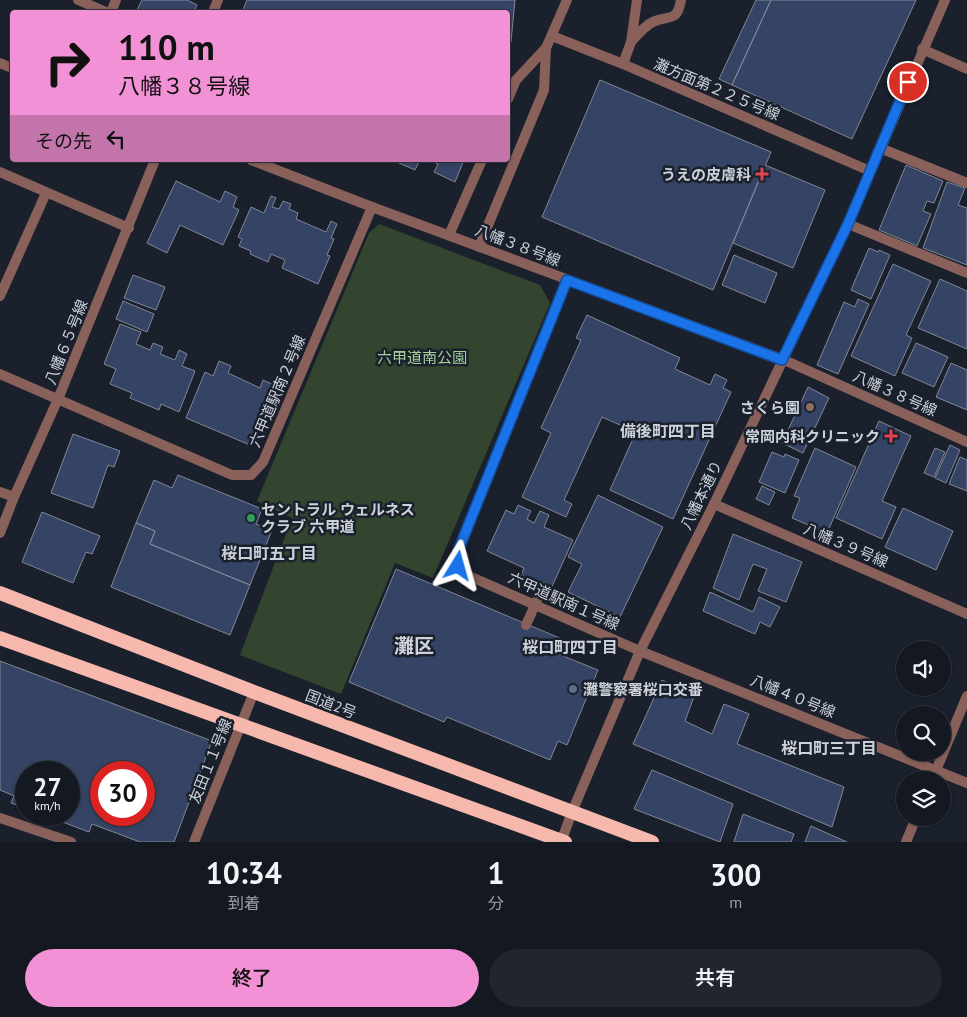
<!DOCTYPE html>
<html lang="ja">
<meta charset="utf-8">
<style>
body{margin:0;font-family:"PT Sans","Noto Sans JP",sans-serif;background:#21252e;color:#f1f3f6;height:100vh;display:flex;flex-direction:column;font-size:19px;white-space:nowrap}
*{box-sizing:border-box;margin:0}
p{font-size:16px;color:#9da0a5}
.icon{flex:none;width:28px;height:28px;fill:none;stroke:currentColor;stroke-width:2;stroke-linecap:round;stroke-linejoin:round}
.map{position:relative;height:842px;overflow:hidden}
.drawer{display:flex;flex-direction:column;background:#141821;flex:1}
.drawer>*{flex:none}
.top-card{position:absolute;left:10px;top:10px;width:500px;height:152px;border-radius:5px;box-shadow:0 1px 4px #0004,0 0 0 1px #33373f;background:#f391d6;color:#111;overflow:hidden}
.tools{position:absolute;left:896px;top:641px;display:grid;gap:10px}
.tools a{display:grid;place-items:center;width:55px;height:55px;border-radius:50%;background:#141821;box-shadow:0 1px 4px #0004,0 0 0 1px #33373f;font-size:25px}
.speed{position:absolute;left:15px;top:761px;display:flex;gap:10px;font-size:25px;font-weight:700;text-align:center}
.speed>*{display:grid;place-content:center;width:65px;height:65px;border-radius:50%;background:#141821;box-shadow:0 1px 4px #0004,0 0 0 1px #33373f;line-height:1}
.speed small{font-size:12px;font-weight:400}
.speed .limit{border:8px solid #d22;background:#fff;color:#111}
.pin{position:absolute;display:grid;place-items:center;width:42px;height:42px;color:#fff;margin:-21px;border:2px solid #fff;border-radius:50%;box-shadow:0 1px 5px #0007}
.me{position:absolute;width:55px;margin:-28px;rotate:8deg;stroke-linejoin:round;filter:drop-shadow(0 0 4px #0008)}
.turn{display:flex;align-items:center;gap:18px;height:105px;padding:0 25px;font-size:22px}
.turn .icon{width:65px;height:65px;stroke-width:2.5}
.turn b{display:block;font-size:35px;line-height:42px}
.then{display:flex;align-items:center;height:48px;padding:0 25px;background:#0003;gap:10px;font-size:19px}
.eta{display:flex;justify-content:space-evenly;align-items:center;height:85px;text-align:center}
.eta b{font-size:30px;font-weight:600;line-height:35px}
.cta{display:flex;gap:10px;margin-top:auto;padding:10px 25px}
.cta a{flex:1;height:58px;border-radius:30px;background:#f391d6;color:#111;font-size:20px;font-weight:600;line-height:58px;text-align:center}
.cta a+a{background:#21252e;color:#f1f3f6}
.map>svg:first-child{display:block}
.green{fill:#33452f}
.building{fill:#354464;stroke:#808797;fill-rule:evenodd}
.lines{fill:none;stroke-linecap:round;stroke-linejoin:round}
.service{stroke:#89615a;stroke-width:10}
.minor{stroke:#89615a;stroke-width:10}
.tertiary{stroke:#89615a;stroke-width:10}
.trunk{stroke:#f6b8ad;stroke-width:14}
.pedestrian-bridge{stroke:#89615a;stroke-width:10}
.route-casing{stroke:#114b97;stroke-width:12}
.route{stroke:#1a73e8;stroke-width:9}
.health-dot{fill:#e0444e;stroke:#1a202c;stroke-width:2}
.education-dot{fill:#8d6e63;stroke:#1a202c;stroke-width:2}
.leisure-dot{fill:#2e9e5b;stroke:#1a202c;stroke-width:2}
.service-dot{fill:#5c6f8a;stroke:#1a202c;stroke-width:2}
.labels{text-anchor:middle;dominant-baseline:central;stroke-width:5;stroke-linejoin:round;paint-order:stroke}
.street-label{font-size:15px;fill:#cdd2da;stroke:#1a202c}
.poi-label{font-size:15px;font-weight:bold;fill:#cdd2da;stroke:#1a202c;text-anchor:end}
.park-label{font-size:15px;fill:#a3cf99;stroke:#1a202c}
.neighbourhood-label{font-size:16px;font-weight:bold;fill:#cdd2da;stroke:#1a202c}
.district-label{font-size:20px;font-weight:bold;fill:#cdd2da;stroke:#1a202c}
</style>
<div class="map">
<svg width="967" height="842" viewBox="0 0 967 842">
<rect width="100%" height="100%" fill="#1a202c"/>
<path class="green" d="M379 224 540 285 550 303 433 578 395 563 341 694 240 655 292 518 257 501 369 233Z"/>
<path class="building" d="M142 0H187L197 5 194 12H136Z
M247 0H515L511 42H508V12H242Z
M756 0H771L732 85 719 79Z
M771 0H916L852 139 732 85Z
M600 80 771 152 713 290 542 217Z
M392 160H420L415 170Z
M428 160H464L455 182 434 172 438 164Z
M765 165 825 190 793 268 733 243Z
M906 165 943 181 934 203 927 201 923 211 931 214 917 246 879 230Z
M176 181 220 202 225 191 237 197 233 207 239 210 223 245 180 225 167 253 147 243Z
M947 182 965 188 958 205 967 208V265L923 248Z
M271 196 276 198 272 207 279 209 283 201 291 204 289 209 298 213 296 219 326 232 331 221 337 224 331 238 334 239 327 255 330 256 318 284 282 268 285 260 271 254 268 262 250 254 251 251 239 246 242 239 238 237 251 207 264 213Z
M869 248 878 252 879 250 890 255 871 299 851 290Z
M734 255 777 273 765 303 722 285Z
M893 264 931 281 906 335 912 338 895 376 851 356Z
M133 275 165 287 156 310 124 298Z
M940 279 967 291V349L918 328Z
M858 299 869 304 838 374 817 365 844 302 855 307Z
M123 301 154 314 147 332 116 319Z
M587 315 680 358 675 369 710 385 715 374 727 380 723 388 731 392 673 519 610 490 636 432 602 417 564 500 572 504 566 517 522 497 551 433 541 428 581 340 576 338Z
M120 324 141 332 136 344 150 350 153 343 163 347 160 354 175 360 179 350 187 354 182 366 195 371 179 412 161 404 159 410 130 398 132 393 110 384 116 369 104 364Z
M916 343 948 357 934 387 902 373Z
M219 361 231 366 228 373 260 388 263 380 276 386 250 445 186 418 205 372 213 376Z
M951 363 967 370V410L936 397Z
M808 387 829 398 803 453 782 443Z
M879 421 911 436 882 501 896 507 882 539 836 518Z
M73 434 120 451 114 467 108 465 93 508 51 493Z
M950 445 960 450 946 483 935 478Z
M815 448 856 467 827 533 792 518 800 498 794 496Z
M935 448 945 452 934 477 924 473Z
M772 452 784 457 785 454 799 460 785 493 759 482Z
M960 457 967 460V491L949 484Z
M178 475 262 509 256 524 272 530 250 585 150 544 155 531 136 523 154 480 172 488Z
M762 486 775 492 769 505 756 499Z
M598 495 663 527 620 617 568 592 582 564 568 557Z
M518 505 531 511 527 519 534 523 540 511 549 515 544 527 573 540 550 591 520 578 524 568 487 551 506 510 514 514Z
M903 508 953 531 936 570 885 547Z
M42 512 100 536 92 554 86 552 73 583 22 562Z
M136 523 155 531 150 544 250 585 230 635 111 587Z
M733 534 802 562 786 602 758 591 767 569 753 564 739 600 713 588Z
M396 569 569 642 563 656 598 670 567 745 558 741 550 760 447 717 444 722 349 682Z
M710 592 753 612 759 597 780 607 770 627 760 622 755 634 703 611Z
M0 661 212 741 174 842H140L92 824 89 832 44 815H69V772H26V808L11 803 14 796 0 790ZM101 772H144V815H101Z
M662 680 695 694 685 721 712 734 724 704 749 714 737 744 844 787 832 827 633 744Z
M652 770 733 804 720 842 634 809Z
M743 814 794 834 791 842H734Z
M811 826 847 842H805Z"/>
<g class="lines">
<path class="service" d="M631 42C638 34 645 25 655 21 671 15 677 22 681 0
M623 64 631 42 637 0
M880 148 967 183"/>
<path class="minor" d="M78 0 106 12
M111 12 116 0
M552 36 623 64 870 171
M0 63 12 68
M508 99 516 80 546 48
M0 172 129 228
M848 224 967 273
M449 235 482 160
M479 247 544 90 546 48
M567 280 458 551V566L469 576 640 651 967 783
M0 296 46 193
M782 359 967 442
M0 374 232 475H251L263 462 372 207
M0 492 14 497
M714 504 967 614
M0 533 14 497 58 399 155 160
M932 780 967 696
M0 818 71 842
M194 842 254 692
M906 842 916 818"/>
<path class="tertiary" d="M213 12 218 0
M546 48 567 0
M922 49 967 69
M251 160 372 207 782 359
M561 842 572 812 640 651 714 504 848 224 945 0"/>
<path class="trunk" d="M0 593 254 692 652 842
M0 638 565 842"/>
<path class="pedestrian-bridge" d="M526 625 543 587"/>
</g>
<g class="lines">
<defs>
<path id="route" d="M458 566V551L567 280 782 360 848 224 908 82"/>
</defs>
<use href="#route" class="route-casing"/>
<use href="#route" class="route"/>
</g>
<g class="health-dot">
<path d="M759.5 166.5h5v5h5v5h-5v5h-5v-5h-5v-5h5z"/>
<path d="M888.5 428.5h5v5h5v5h-5v5h-5v-5h-5v-5h5z"/>
</g>
<circle class="education-dot" cx="810" cy="407" r="5"/>
<circle class="leisure-dot" cx="251" cy="518" r="5"/>
<circle class="service-dot" cx="573" cy="689" r="5"/>
<g class="labels">
<g class="street-label">
<text transform="translate(717 89) rotate(23)">灘方面第２２５号線</text>
<text transform="translate(518 245) rotate(21)">八幡３８号線</text>
<text transform="translate(66 342) rotate(-68)">八幡６５号線</text>
<text transform="translate(277 391) rotate(-67)">六甲道駅南２号線</text>
<text transform="translate(895 393) rotate(24)">八幡３８号線</text>
<text transform="translate(701 495) rotate(-64)">八幡本通り</text>
<text transform="translate(846 545) rotate(23)">八幡３９号線</text>
<text transform="translate(564 601) rotate(24)">六甲道駅南１号線</text>
<text transform="translate(793 696) rotate(22)">八幡４０号線</text>
<text transform="translate(331 704) rotate(21)">国道2号</text>
<text transform="translate(210 761) rotate(-68)">友田１１号線</text>
</g>
<g class="poi-label">
<text x="751" y="174">うえの皮膚科</text>
<text x="800" y="407">さくら園</text>
<text x="880" y="436">常岡内科クリニック</text>
<text x="261" y="509" text-anchor="start">セントラル ウェルネス<tspan x="261" dy="17">クラブ 六甲道</tspan></text>
<text x="583" y="689" text-anchor="start">灘警察署桜口交番</text>
</g>
<g class="park-label">
<text x="422" y="357">六甲道南公園</text>
</g>
<g class="neighbourhood-label">
<text x="668" y="431">備後町四丁目</text>
<text x="269" y="553">桜口町五丁目</text>
<text x="570" y="647">桜口町四丁目</text>
<text x="829" y="748">桜口町三丁目</text>
</g>
<g class="district-label">
<text x="414" y="646">灘区</text>
</g>
</g>
</svg>
<div class="tools">
<a><svg class="icon" aria-label="sound" viewBox="0 0 24 24"><path d="M4 9h4l5-4v14l-5-4H4zM17 9q2 3 0 6"/></svg></a>
<a><svg class="icon" aria-label="search" viewBox="0 0 24 24"><circle cx="10" cy="10" r="6"/><path d="M15 15l6 6"/></svg></a>
<a><svg class="icon" aria-label="layers" viewBox="0 0 24 24"><path d="M12 4l9 5-9 5-9-5zM3 14l9 5 9-5"/></svg></a>
</div>
<div class="speed"><div>27<small>km/h</small></div><div class="limit">30</div></div>
<div class="pin" style="left:908px;top:82px;background:#d93025"><svg class="icon" aria-label="arrive" viewBox="0 0 24 24"><path d="M6 21V4h12l-3 4 3 4H6"/></svg></div>
<svg class="me" style="left:458px;top:566px" viewBox="-20 -20 40 40"><path d="M0-17L14 15 0 8-14 15z" fill="#1a73e8" stroke="#fff" stroke-width="4"/></svg>
<div class="top-card">
<div class="turn"><svg class="icon" aria-label="right" viewBox="0 0 24 24"><path d="M7 20v-9h11M14 6l5 5-5 5"/></svg><div><b>110 m</b>八幡３８号線</div></div>
<div class="then">その先<svg class="icon" aria-label="left" viewBox="0 0 24 24"><path d="M17 20v-9H6M10 6l-5 5 5 5"/></svg></div>
</div>
</div>
<section class="drawer">
<div class="eta">
<div><b>10:34</b><p>到着</p></div>
<div><b>1</b><p>分</p></div>
<div><b>300</b><p>m</p></div>
</div>
<div class="cta"><a>終了</a><a>共有</a></div>
</section>
